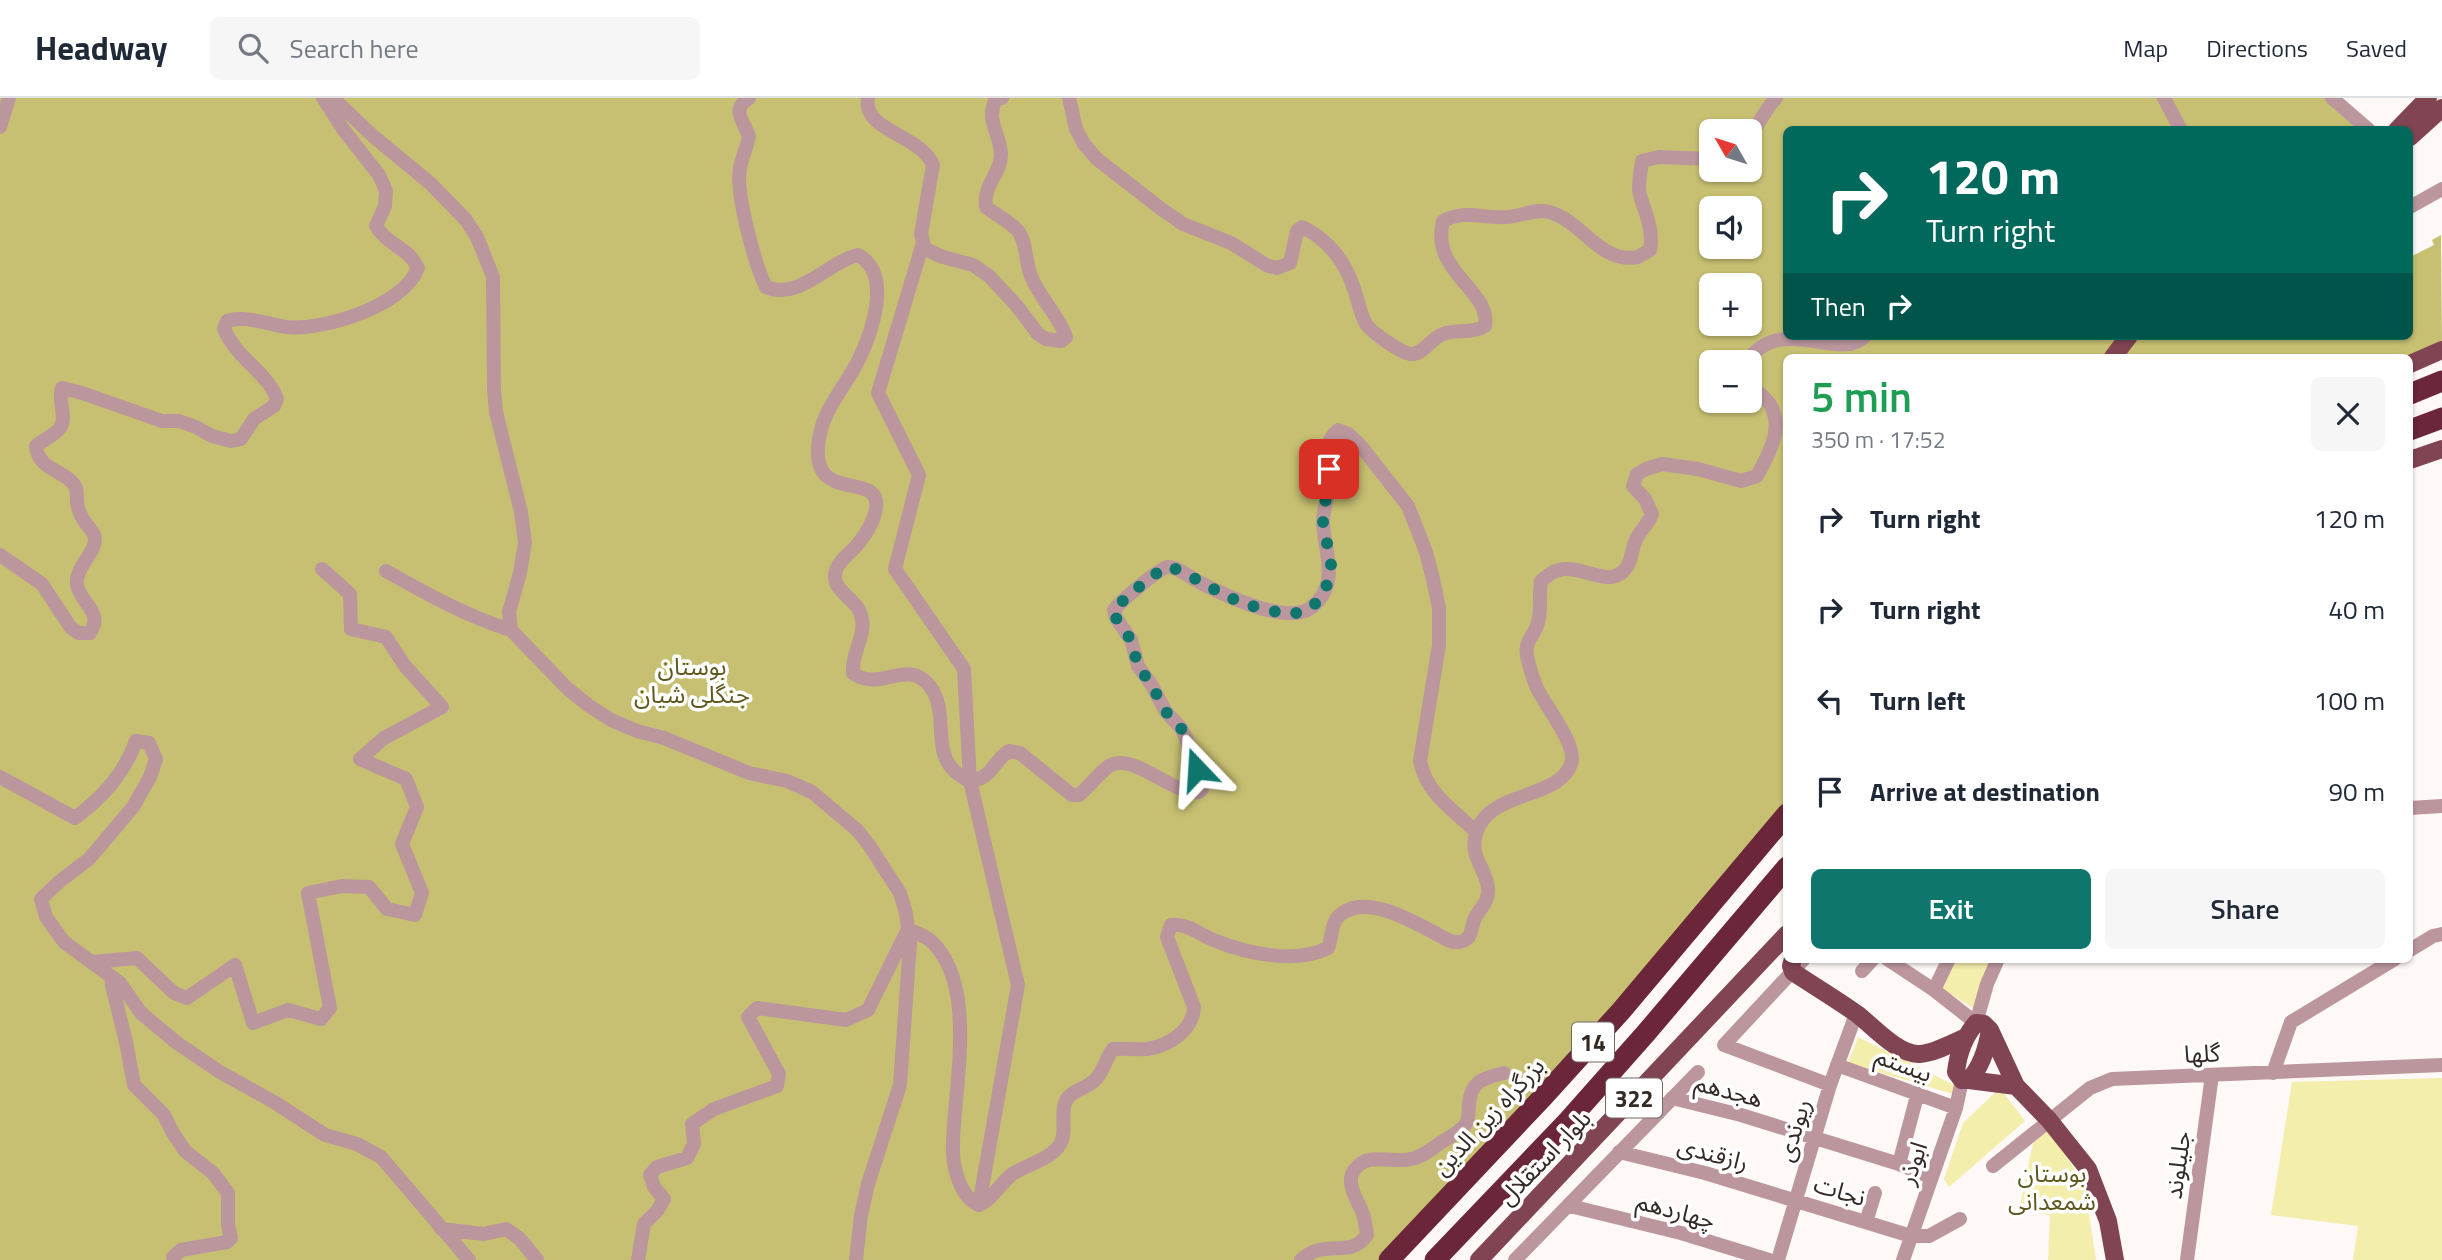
<!DOCTYPE html>
<meta charset="utf-8">
<style>
body{margin:0;font-family:"Titillium Web","Noto Sans Arabic",sans-serif;background:#f6f6f7;color:#1f2937;height:100vh;display:flex;flex-direction:column;font-size:26px;white-space:nowrap}
*{box-sizing:border-box;margin:0}
p{font-size:23px;color:#747a83}
.icon{flex:none;width:38px;height:38px;fill:none;stroke:currentColor;stroke-width:2;stroke-linecap:round;stroke-linejoin:round}
.map{position:relative;flex:1;overflow:hidden}
.panel{position:absolute;left:1783px;top:256px;width:630px;height:609px;display:flex;flex-direction:column;background:#fff;border-radius:10px;box-shadow:0 2px 5px #0004}
.panel>*{flex:none}
.top-card{position:absolute;left:1783px;top:28px;width:630px;height:214px;border-radius:10px;box-shadow:0 2px 5px #0004;background:#00695c;color:#fff;overflow:hidden}
.needle{width:46px;rotate:309deg}
.buttons{position:absolute;left:1699px;top:21px;display:grid;gap:14px}
.buttons a{display:grid;place-items:center;width:63px;height:63px;border-radius:10px;background:#fff;box-shadow:0 2px 5px #0004;font-size:35px}
.pin{position:absolute;display:grid;place-items:center;width:60px;height:60px;color:#fff;margin:-30px;border-radius:14px;box-shadow:0 4px 10px #0006}
.me{position:absolute;width:77px;margin:-38px;rotate:340deg;stroke-linejoin:round;filter:drop-shadow(0 0 5px #0008)}
.turn{display:flex;align-items:center;gap:24px;height:147px;padding:0 28px;font-size:32px}
.turn .icon{width:91px;height:91px;stroke-width:2.5}
.turn b{display:block;font-size:49px;line-height:60px}
.then{display:flex;align-items:center;height:66px;padding:0 28px;background:#0003;gap:14px;font-size:26px}
.round{display:grid;place-items:center;flex:none;width:74px;height:74px;border-radius:10px;background:#f6f6f7}
.head{display:flex;align-items:center;justify-content:space-between;height:119px;padding:0 28px}
h1{font-size:42px;font-weight:600;line-height:52px;color:#1e9e55}
.cta{display:flex;gap:14px;margin-top:auto;padding:14px 28px}
.cta a{flex:1;height:80px;border-radius:10px;background:#0f766e;color:#fff;font-size:28px;font-weight:600;line-height:80px;text-align:center}
.cta a+a{background:#f6f6f7;color:#1f2937}
ul{padding:0;list-style:none}
li{display:flex;align-items:center;gap:21px;height:91px;padding:0 28px}
li div{flex:1}
li b{display:block;font-size:26px}
li em{font-style:normal}
header{display:flex;align-items:center;gap:42px;box-sizing:border-box;height:98px;padding:0 35px;background:#fff;border-bottom:2px solid #e0e1e3}
header strong{font-size:33px}
nav{display:flex;gap:38px;margin-inline-start:auto;font-size:24px}
.search{width:490px;height:63px;background:#f6f6f7;display:flex;align-items:center;gap:18px;box-sizing:border-box;padding:0 24px;border-radius:10px;color:#747a83;font-size:26px}
.map>svg:first-child{display:block}
.green{fill:#f4eeac}
.forest{fill:#c7c072;fill-rule:evenodd}
.lines{fill:none;stroke-linecap:round;stroke-linejoin:round}
.minor{stroke:#bb969d;stroke-width:14}
.major{stroke:#814453;stroke-width:18}
.highway{stroke:#6b263a;stroke-width:21}
.route{stroke:#0f766e;stroke-width:12;stroke-dasharray:0 21.6}
.labels{text-anchor:middle;dominant-baseline:central;stroke-width:7;stroke-linejoin:round;paint-order:stroke}
.shield{fill:#fff;stroke:#706966;stroke-width:2}
.shield-label{font-size:23px;font-weight:bold;fill:#332925}
.park-label{font-size:24px;fill:#5f591f;stroke:#fff}
.street-label{font-size:24px;fill:#332925;stroke:#fff}
</style>
<header>
<strong>Headway</strong>
<div class="search"><svg class="icon" aria-label="search" viewBox="0 0 24 24"><circle cx="10" cy="10" r="6"/><path d="M15 15l6 6"/></svg>Search here</div>
<nav><a>Map</a><a>Directions</a><a>Saved</a></nav>
</header>
<div class="map">
<svg width="2442" height="1162" viewBox="0 0 2442 1162">
<rect width="100%" height="100%" fill="#fef8f6"/>
<path class="green" d="M1955 861H1992L1975 911 1940 890Z
M1858 939 1954 987 1953 996 1848 965Z
M2442 980V1162H2353L2358 1128 2271 1117 2292 984Z
M2000 990 2025 1023 1949 1089 1944 1081 1963 1025Z
M2050 1030 2085 1090 2096 1162H2048L2050 1117 2019 1112 2033 1045Z"/>
<path class="forest" d="M0 0H2337L2374 31 1787 32V238H2410V159L2434 147 2432 142 2441 137 2442 247 2410 259H1787V722L1392 1162H0ZM1712 33H1750V72H1712ZM1712 110H1750V149H1712ZM1712 187H1750V226H1712ZM1712 264H1750V303H1712Z"/>
<g class="lines">
<path class="minor" d="M330 0 336 3 373 38 431 86 466 122 477 139 493 179 494 292 496 314 521 414 525 445 520 475 509 514 511 532 568 591 588 607 611 622 637 633 664 640 749 675 787 683 812 694 857 732 869 747 900 795 906 815 910 845 900 987 868 1086 861 1117 856 1162
M749 0C731 11 743 23 749 38 747 49 742 59 740 70 735 94 755 167 766 189 799 203 828 164 858 157 893 176 872 235 858 263 848 284 829 305 822 328 800 408 871 374 876 403 878 417 867 435 858 446 852 454 841 460 837 470 827 490 854 499 860 514 869 535 851 553 853 575 879 595 907 560 929 587 954 619 923 662 970 683 992 681 993 663 1009 653L1020 655 1026 660 1072 697H1079C1089 689 1102 671 1111 667 1136 656 1171 696 1199 694L1202 691 1203 683 1193 664 1186 640 1181 630 1166 614 1151 586 1138 568 1131 542 1116 520 1114 512C1120 504 1160 469 1168 469 1178 469 1188 478 1197 483 1220 495 1288 529 1312 509 1341 485 1324 454 1323 424 1323 409 1330 396 1330 382 1329 361 1320 348 1338 332L1348 336 1360 347 1408 408 1426 454 1433 481 1439 510V547L1420 663C1427 697 1453 711 1476 734
M868 0C862 33 920 36 933 67L921 136 925 151 943 159 973 167 989 178 1017 208 1038 236 1046 241 1061 243 1066 239C1058 216 1040 201 1031 178 1025 164 1027 142 1017 132 1009 123 996 117 986 109 983 85 1001 77 1001 56 1000 35 985 22 996 1L1002 0
M1069 0 1076 31 1084 46 1097 61 1160 110 1183 126 1231 145 1268 168 1277 170 1290 165 1297 133 1302 129C1327 141 1344 162 1353 188 1358 200 1359 213 1365 224 1369 233 1402 256 1412 256 1423 256 1432 240 1443 236 1457 231 1473 236 1485 228 1491 191 1430 175 1443 123 1466 111 1484 121 1507 119 1520 119 1535 110 1549 114 1583 123 1599 166 1638 159L1650 152C1654 133 1645 114 1640 97 1637 85 1641 74 1642 63L1659 59 1712 61
M2164 0 2181 32
M2332 0 2369 32
M0 29 9 0
M1750 38 1770 7 1776 0
M2410 109 2442 91
M923 145 878 295 919 377 895 471 964 571 970 683 1018 887 979 1107
M1747 264C1779 214 1841 265 1865 238
M0 457 42 486 71 530 79 535H90C104 513 81 507 77 487 74 469 100 452 94 437 90 428 81 424 78 409 75 400 80 392 72 384 59 371 38 370 36 348 43 342 55 337 60 330 68 318 57 303 62 290L82 295 162 323H179L196 329 212 338 231 343 241 341 254 321 274 308 277 301C268 275 237 261 224 231L227 223C245 217 267 226 286 229 323 233 404 208 418 170 408 149 388 148 376 128L385 108 386 93 379 77 343 31 323 0
M386 473C427 496 466 518 511 532
M0 679 75 720C103 699 124 676 136 643L149 645 156 661 150 679 133 709 89 761 60 783 41 801 46 819 64 844 120 885 141 915 177 945 220 974 274 1004 325 1037 357 1046 381 1059 469 1162
M2410 710 2442 708
M2410 852 2433 838 2442 836
M1804 861 1724 947 1830 987
M1887 861 1934 892 1976 925 1987 886 1998 861
M92 864 137 860 174 895 187 900 235 867 253 925 288 912 321 921 330 910 308 795 342 788 369 789 387 811 415 817 422 795 402 746 417 709 406 681 360 661 384 640 442 609 405 568 386 539 351 531 350 496 322 471
M1862 873 1873 861
M112 879V887L126 944 134 987 164 1017 173 1035 185 1053 213 1075 228 1095V1127L231 1140 227 1144 181 1152 173 1159 174 1162
M1934 892 1949 861
M1837 967 1956 1010
M2273 975 2291 924 2395 861
M1672 1000 1741 1017 1899 1066 1930 1079
M1619 1054 1705 1075 1911 1138H1929L1960 1121
M1899 1066 1918 994
M1993 1068 2090 990 2112 981 2442 967
M1570 1108 1681 1135 1769 1162
M1866 1124 1875 1095
M441 1131 484 1136 506 1131 520 1141 537 1162
M638 1162 644 1126 657 1113 664 1101 654 1089 650 1077 657 1069 687 1060 694 1046 692 1026 714 1011 777 988 779 976 748 919 757 910 846 922 868 912 908 831C916 835 926 838 932 844 978 888 954 989 953 1046 952 1066 959 1099 979 1107 995 1100 1000 1084 1014 1075 1028 1066 1056 1060 1062 1042 1066 1031 1061 1016 1065 1005 1069 993 1085 991 1094 983 1104 974 1105 961 1113 951 1124 950 1135 952 1147 951 1169 948 1193 932 1194 909L1167 839 1171 827C1188 825 1200 837 1216 843 1248 856 1297 866 1328 850 1332 841 1331 827 1337 820 1361 793 1410 822 1435 835 1443 839 1449 845 1459 844 1474 841 1470 830 1475 820 1480 810 1489 804 1488 791 1487 771 1469 760 1476 736 1488 691 1558 703 1571 666 1578 647 1545 608 1537 590 1534 584 1532 577 1530 570 1520 538 1535 544 1539 520 1541 508 1539 496 1541 483 1546 479 1552 473 1559 472 1582 465 1614 496 1629 465 1632 458 1632 451 1635 444 1639 433 1648 427 1652 416L1645 401 1633 388 1637 376 1646 371 1662 366 1698 371 1741 383 1757 378C1769 356 1785 328 1769 305 1763 298 1755 292 1750 285
M1301 1162C1326 1139 1349 1162 1367 1137 1366 1130 1365 1122 1363 1116 1358 1102 1344 1084 1355 1071 1369 1053 1393 1066 1411 1061 1422 1059 1430 1052 1439 1046 1447 1040 1459 1035 1465 1027 1470 1020 1468 1014 1469 1006 1471 982 1484 980 1504 975
M1515 1162 1698 974
M1778 1162 1830 987 1856 916
M1903 1162 1956 1010 1962 982
M2187 1162 2212 977"/>
<path class="major" d="M2397 32 2428 0
M2410 39 2442 10
M2113 259 2129 238
M2410 266 2442 252
M2410 362 2442 351
M1793 861 1791 868 1793 874C1814 888 1836 901 1857 916 1873 928 1899 958 1920 956 1935 955 1952 945 1966 939
M1976 925 1984 926 1990 932C1987 950 1982 968 1969 982H1962L1956 974C1958 956 1964 939 1976 925Z
M1990 932 2016 988 2049 1022 2088 1071 2108 1123 2115 1162
M1969 982 2016 988
M1479 1162 1787 836"/>
<path class="highway" d="M2410 296 2442 283
M2410 332 2442 320
M1389 1162 1542 1000 1621 913 1787 716
M1435 1162 1568 1023 1646 935 1787 769"/>
</g>
<g class="lines">
<path class="route" d="M1197 671 1181 630 1166 614 1151 586 1138 568 1131 542 1116 520 1114 512C1120 504 1160 470 1168 469 1177 469 1214 492 1225 497 1242 506 1278 517 1297 515 1318 513 1331 485 1331 466 1330 452 1324 438 1323 424 1322 406 1331 392 1329 371"/>
</g>
<g class="labels">
<g class="shield">
<rect x="1572" y="924.5" width="42" height="39" rx="5"/>
<rect x="1606" y="980.5" width="56" height="39" rx="5"/>
</g>
<g class="shield-label">
<text x="1593" y="944">14</text>
<text x="1634" y="1000">322</text>
</g>
<g class="park-label">
<text x="692" y="568">بوستان<tspan x="692" dy="28">جنگلی شیان</tspan></text>
<text x="2052" y="1075">بوستان<tspan x="2052" dy="28">شمعدانی</tspan></text>
</g>
<g class="street-label">
<text transform="translate(2202 955) rotate(-2)">گلها</text>
<text transform="translate(1904 966) rotate(20)">بیستم</text>
<text transform="translate(1729 992) rotate(15)">هجدهم</text>
<text transform="translate(1488 1018) rotate(-47)">بزرگراه زین الدین</text>
<text transform="translate(1793 1032) rotate(-73)">ریوندی</text>
<text transform="translate(1713 1055) rotate(15)">رازقندی</text>
<text transform="translate(1544 1059) rotate(-46)">بلوار استقلال</text>
<text transform="translate(1912 1065) rotate(-71)">ابوذر</text>
<text transform="translate(2177 1067) rotate(-82)">جلیلوند</text>
<text transform="translate(1840 1092) rotate(17)">نجات</text>
<text transform="translate(1676 1112) rotate(15)">چهاردهم</text>
</g>
</g>
</svg>
<div class="buttons">
<a><svg class="needle" viewBox="-14 -14 28 28"><path d="M0-13l5 13h-10z" fill="#e53935"/><path d="M0 13l5-13h-10z" fill="#747a83"/></svg></a>
<a><svg class="icon" aria-label="sound" viewBox="0 0 24 24"><path d="M4 9h4l5-4v14l-5-4H4zM17 9q2 3 0 6"/></svg></a>
<a>+</a>
<a>−</a>
</div>
<div class="pin" style="left:1329px;top:371px;background:#d93025"><svg class="icon" aria-label="arrive" viewBox="0 0 24 24"><path d="M6 21V4h12l-3 4 3 4H6"/></svg></div>
<svg class="me" style="left:1197px;top:671px" viewBox="-20 -20 40 40"><path d="M0-17L14 15 0 8-14 15z" fill="#0f766e" stroke="#fff" stroke-width="4"/></svg>
<div class="top-card">
<div class="turn"><svg class="icon" aria-label="right" viewBox="0 0 24 24"><path d="M7 20v-9h11M14 6l5 5-5 5"/></svg><div><b>120 m</b>Turn right</div></div>
<div class="then">Then<svg class="icon" aria-label="right" viewBox="0 0 24 24"><path d="M7 20v-9h11M14 6l5 5-5 5"/></svg></div>
</div>
<section class="panel">
<div class="head"><div><h1>5 min</h1><p>350 m · 17:52</p></div><a class="round"><svg class="icon" aria-label="close" viewBox="0 0 24 24"><path d="M6 6l12 12M18 6L6 18"/></svg></a></div>
<ul>
<li><svg class="icon" aria-label="right" viewBox="0 0 24 24"><path d="M7 20v-9h11M14 6l5 5-5 5"/></svg><div><b>Turn right</b></div><em>120 m</em></li>
<li><svg class="icon" aria-label="right" viewBox="0 0 24 24"><path d="M7 20v-9h11M14 6l5 5-5 5"/></svg><div><b>Turn right</b></div><em>40 m</em></li>
<li><svg class="icon" aria-label="left" viewBox="0 0 24 24"><path d="M17 20v-9H6M10 6l-5 5 5 5"/></svg><div><b>Turn left</b></div><em>100 m</em></li>
<li><svg class="icon" aria-label="arrive" viewBox="0 0 24 24"><path d="M6 21V4h12l-3 4 3 4H6"/></svg><div><b>Arrive at destination</b></div><em>90 m</em></li>
</ul>
<div class="cta"><a>Exit</a><a>Share</a></div>
</section>
</div>
